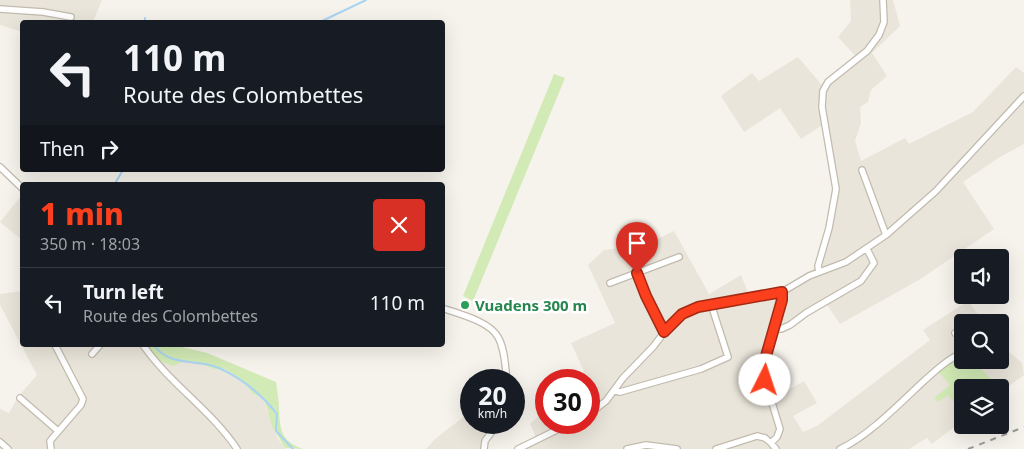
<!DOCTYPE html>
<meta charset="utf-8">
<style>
body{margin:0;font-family:"Noto Sans",sans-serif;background:#20242c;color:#f1f3f6;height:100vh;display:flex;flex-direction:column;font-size:19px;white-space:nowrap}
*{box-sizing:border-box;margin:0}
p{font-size:16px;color:#9ea1a6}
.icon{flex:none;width:28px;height:28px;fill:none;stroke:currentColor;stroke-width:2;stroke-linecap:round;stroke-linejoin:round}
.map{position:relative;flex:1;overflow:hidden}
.drawer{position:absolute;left:20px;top:182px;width:425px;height:165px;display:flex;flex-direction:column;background:#171b24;border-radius:5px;box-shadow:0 5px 20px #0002}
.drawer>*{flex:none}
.top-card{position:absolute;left:20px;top:20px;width:425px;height:152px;border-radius:5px;box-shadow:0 5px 20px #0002;background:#171b24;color:#f1f3f6;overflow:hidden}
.tools{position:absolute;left:954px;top:249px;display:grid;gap:10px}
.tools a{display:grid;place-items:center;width:55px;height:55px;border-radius:5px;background:#171b24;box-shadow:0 5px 20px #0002;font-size:25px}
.speed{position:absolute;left:460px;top:369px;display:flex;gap:10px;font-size:25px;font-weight:700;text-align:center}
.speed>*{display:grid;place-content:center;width:65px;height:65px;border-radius:50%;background:#171b24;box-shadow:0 5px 20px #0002;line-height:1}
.speed small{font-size:12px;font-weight:400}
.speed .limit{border:8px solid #d22;background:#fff;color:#111}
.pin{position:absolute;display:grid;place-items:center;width:42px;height:42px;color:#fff;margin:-51px -21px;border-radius:50% 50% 50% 0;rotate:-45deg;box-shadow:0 0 5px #0007}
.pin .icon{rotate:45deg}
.me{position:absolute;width:55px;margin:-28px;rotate:4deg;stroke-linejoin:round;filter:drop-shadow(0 0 4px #0008)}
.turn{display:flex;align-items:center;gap:18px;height:105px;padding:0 20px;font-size:22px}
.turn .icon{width:65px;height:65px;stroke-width:2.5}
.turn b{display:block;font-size:35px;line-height:42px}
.then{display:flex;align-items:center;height:48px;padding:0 20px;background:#0003;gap:10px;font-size:19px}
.round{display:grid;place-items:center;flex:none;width:52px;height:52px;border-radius:5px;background:#20242c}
.overview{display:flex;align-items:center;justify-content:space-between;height:85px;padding:0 20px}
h1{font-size:30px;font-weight:800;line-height:38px;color:#fc3f1d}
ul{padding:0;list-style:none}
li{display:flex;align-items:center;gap:15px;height:70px;padding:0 20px;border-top:1px solid #363941}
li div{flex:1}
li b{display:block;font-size:19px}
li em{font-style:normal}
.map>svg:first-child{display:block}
.residential{fill:#eae5da}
.green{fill:#d2eab5}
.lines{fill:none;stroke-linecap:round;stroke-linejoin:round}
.stream{stroke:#a9d4f2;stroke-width:2}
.minor-casing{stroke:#c2bbae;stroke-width:8}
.minor{stroke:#fff;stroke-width:5.5}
.rail{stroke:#9a9a9a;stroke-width:2;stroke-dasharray:6 6;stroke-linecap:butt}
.route-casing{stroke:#a42913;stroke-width:12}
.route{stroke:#fc3f1d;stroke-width:9}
.leisure-dot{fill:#2e9e5b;stroke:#fff;stroke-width:2}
.labels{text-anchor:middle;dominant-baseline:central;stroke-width:5;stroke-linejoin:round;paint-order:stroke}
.leisure-label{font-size:15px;font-weight:bold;fill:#27864d;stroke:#fff;text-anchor:start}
</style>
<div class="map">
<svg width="1024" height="449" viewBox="0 0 1024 449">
<rect width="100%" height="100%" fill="#f6f3ec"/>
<path class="residential" d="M0 0H102L93 22H22V32L0 25Z
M850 0H893L900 26 872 53 887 76 871 90 868 102 860 107 861 123 855 141 861 161 905 138 909 144 973 112 1016 67 1024 73V144L1000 157 963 182 994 229 919 280 840 324 825 302 790 325 774 328 765 363 771 400 804 381 817 403 793 416 803 432 817 426 930 340 923 330 968 301 984 322H962V360H1000V344L1022 363 1024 375 1000 393V388H962V421L932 444 927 438 909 449H518L537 440 530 424 546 409V422H589V380H576L584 371 571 343 615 323 588 265 604 250 645 245 674 231 709 294 741 275 749 295 782 288 818 266 836 189 824 124 801 139 780 108 744 132 721 96 752 73 759 81 798 57 821 84 825 86 858 59 838 37 851 21Z
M22 195V240L0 222Z
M22 291V345H145L155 359 172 365 184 361 198 362 213 369H225L243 381 253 394 264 399 266 408 278 439 286 449H0V409L9 413 18 397 37 375 0 305V294Z
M471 411V422L499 423 485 441 484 449H426L435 439Z"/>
<path class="green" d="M554 74 565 78 473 301 463 296Z
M145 345H174L207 353 276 382C277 391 279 400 279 409 280 430 281 441 303 449L285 448 272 426 264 399 253 394 243 381 225 369H213L198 362 184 361 173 366 155 359Z
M958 357 969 368 975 363 999 387 962 388V412L948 395 938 402 934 398 950 385 938 371Z"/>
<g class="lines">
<path class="stream" d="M145 18V22
M320 22 366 0
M114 185 123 170
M154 345C170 368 197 358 219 368 241 378 262 395 277 414L276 431 293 449"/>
<defs>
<path id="minor" d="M0 9 43 12 71 17
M0 167 22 188
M862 170 886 235
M819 272 818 266 829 228 836 189 822 107 823 91 828 82 867 51 879 35 884 22 883 0
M637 273 646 296 664 332
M610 283 679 257
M442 308C459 314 489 321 498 337 505 349 505 366 507 380
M774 328 781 329 790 325 806 313 861 281 874 263 867 249
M955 333 961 330 962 332
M143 345C170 384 211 410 237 449
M92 354 100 345
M614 391 620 392 701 369 728 357 711 304
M20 398 58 431
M589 414 606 401 623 378 653 347 669 326 688 311 711 304 752 298 782 292 809 276 846 262 886 235 936 191 1024 96
M0 442 8 449
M51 449 50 441 81 405 83 399 55 345
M484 449 485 441 499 422
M518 449 573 422
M627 449 646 445 677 449
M716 449 757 436 765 438 771 443
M776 449 771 443 777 437 780 429 765 380V363L782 300V292
M840 449C869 436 901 402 925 380 936 370 948 359 962 353"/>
</defs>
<use href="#minor" class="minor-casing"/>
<use href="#minor" class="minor"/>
<path class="rail" d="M968 449 1024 427"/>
</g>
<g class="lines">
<defs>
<path id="route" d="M637 273 646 296 664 332 682 314 698 307 782 292V300L764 363 765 380"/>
</defs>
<use href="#route" class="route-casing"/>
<use href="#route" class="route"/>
</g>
<circle class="leisure-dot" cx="465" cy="305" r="5"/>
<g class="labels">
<g class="leisure-label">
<text x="475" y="305">Vuadens 300 m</text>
</g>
</g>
</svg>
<div class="tools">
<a><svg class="icon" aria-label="sound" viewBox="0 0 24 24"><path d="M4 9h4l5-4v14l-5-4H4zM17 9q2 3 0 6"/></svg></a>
<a><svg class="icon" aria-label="search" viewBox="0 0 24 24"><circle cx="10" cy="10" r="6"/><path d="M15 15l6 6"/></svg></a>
<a><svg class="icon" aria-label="layers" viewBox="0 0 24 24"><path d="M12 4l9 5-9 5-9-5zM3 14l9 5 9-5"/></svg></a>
</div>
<div class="speed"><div>20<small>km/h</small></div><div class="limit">30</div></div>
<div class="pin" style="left:637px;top:273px;background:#d93025"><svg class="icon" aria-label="arrive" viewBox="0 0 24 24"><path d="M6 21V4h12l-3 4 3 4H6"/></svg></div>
<svg class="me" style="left:765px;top:380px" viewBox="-20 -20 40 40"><circle r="19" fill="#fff"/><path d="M0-13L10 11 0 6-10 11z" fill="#fc3f1d"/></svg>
<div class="top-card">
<div class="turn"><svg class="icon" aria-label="left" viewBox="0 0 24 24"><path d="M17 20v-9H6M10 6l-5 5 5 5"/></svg><div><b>110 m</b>Route des Colombettes</div></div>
<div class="then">Then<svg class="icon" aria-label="right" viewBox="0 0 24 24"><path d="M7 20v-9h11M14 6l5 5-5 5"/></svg></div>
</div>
<section class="drawer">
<div class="overview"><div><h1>1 min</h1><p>350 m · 18:03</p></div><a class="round" style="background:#d93025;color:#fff"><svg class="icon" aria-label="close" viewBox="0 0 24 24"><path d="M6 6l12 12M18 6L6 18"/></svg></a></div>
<ul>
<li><svg class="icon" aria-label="left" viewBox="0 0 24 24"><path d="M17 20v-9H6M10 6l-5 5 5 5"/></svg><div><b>Turn left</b><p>Route des Colombettes</p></div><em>110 m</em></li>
</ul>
</section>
</div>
